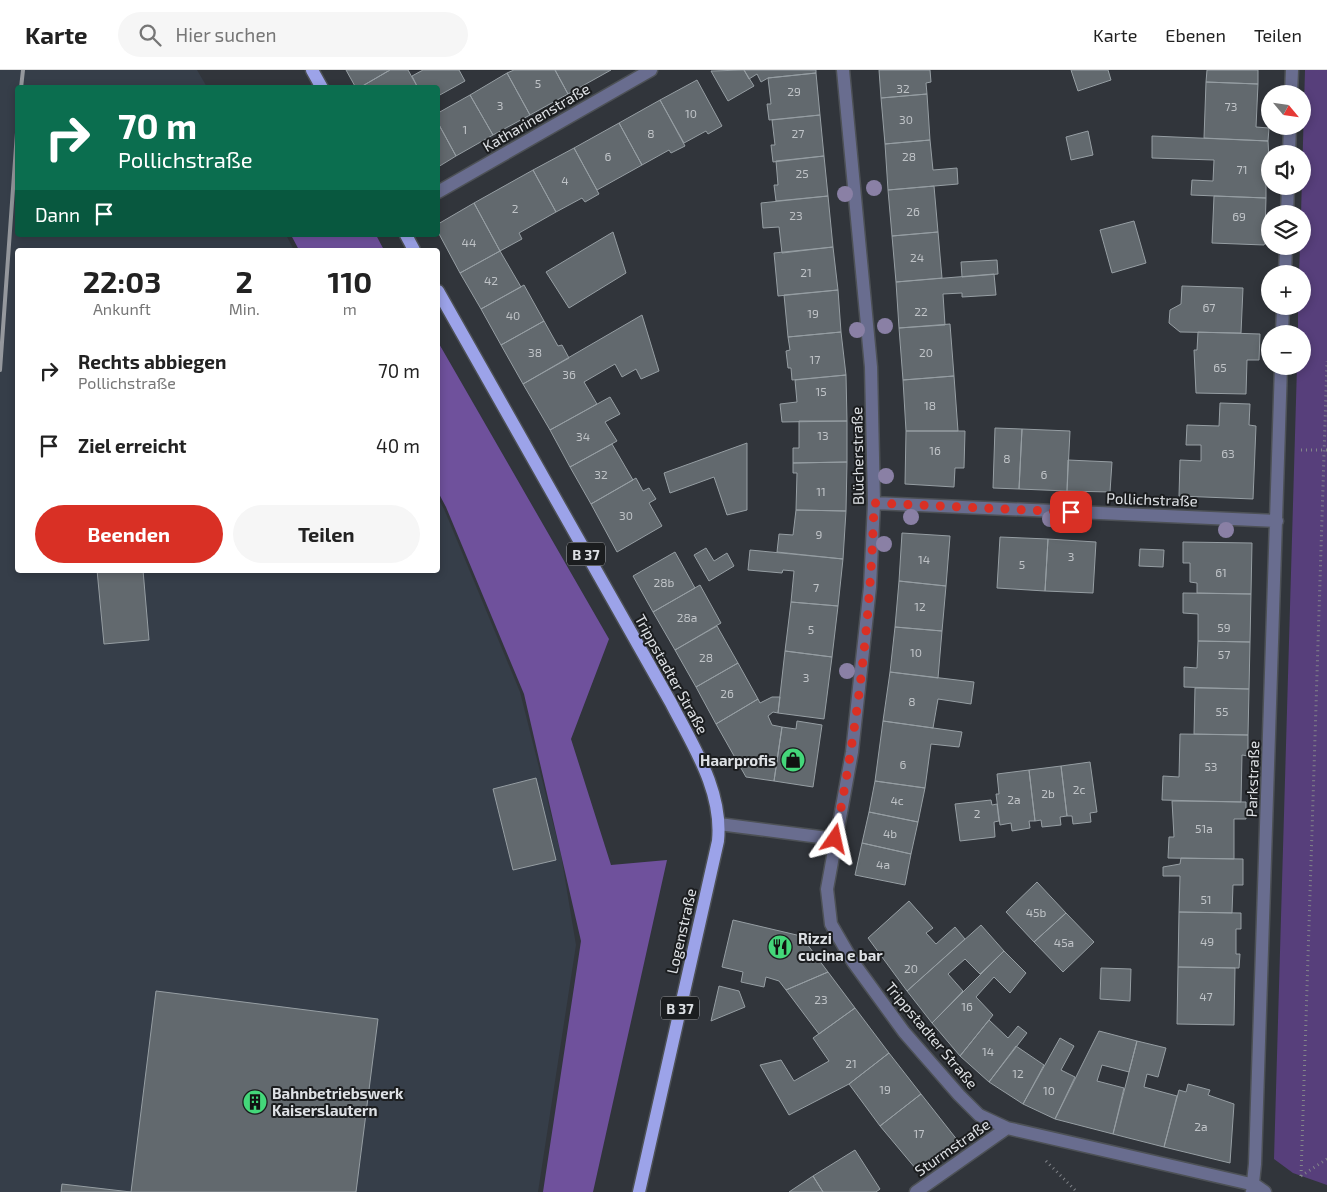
<!DOCTYPE html>
<html lang="de">
<meta charset="utf-8">
<style>
body{margin:0;font-family:"Exo 2",sans-serif;background:#f6f6f6;color:#222;height:100vh;display:flex;flex-direction:column;font-size:19px;white-space:nowrap}
*{box-sizing:border-box;margin:0}
p{font-size:16px;color:#767676}
.icon{flex:none;width:28px;height:28px;fill:none;stroke:currentColor;stroke-width:2;stroke-linecap:round;stroke-linejoin:round}
.map{position:relative;flex:1;overflow:hidden}
.side{position:absolute;left:15px;top:178px;width:425px;height:325px;display:flex;flex-direction:column;background:#fff;border-radius:5px;box-shadow:0 2px 8px #0003}
.side>*{flex:none}
.banner{position:absolute;left:15px;top:15px;width:425px;height:152px;border-radius:5px;box-shadow:0 2px 8px #0003;background:#0b6e4f;color:#fff;overflow:hidden}
.needle{width:32px;rotate:119deg}
.fabs{position:absolute;left:1261px;top:15px;display:grid;gap:10px}
.fabs a{display:grid;place-items:center;width:50px;height:50px;border-radius:50%;background:#fff;box-shadow:0 2px 8px #0003;font-size:25px}
.pin{position:absolute;display:grid;place-items:center;width:42px;height:42px;color:#fff;margin:-21px;border-radius:10px;box-shadow:0 2px 8px #0006}
.me{position:absolute;width:55px;margin:-28px;rotate:11deg;stroke-linejoin:round;filter:drop-shadow(0 0 4px #0008)}
.turn{display:flex;align-items:center;gap:18px;height:105px;padding:0 20px;font-size:22px}
.turn .icon{width:65px;height:65px;stroke-width:2.5}
.turn b{display:block;font-size:35px;line-height:42px}
.then{display:flex;align-items:center;height:48px;padding:0 20px;background:#0003;gap:10px;font-size:19px}
.eta{display:flex;justify-content:space-evenly;align-items:center;height:85px;text-align:center}
.eta b{font-size:30px;font-weight:700;line-height:35px}
.action{display:flex;gap:10px;margin-top:auto;padding:10px 20px}
.action a{flex:1;height:58px;border-radius:30px;background:#d93025;color:#fff;font-size:20px;font-weight:700;line-height:58px;text-align:center}
.action a+a{background:#f6f6f6;color:#222}
ul{padding:0;list-style:none}
li{display:flex;align-items:center;gap:15px;height:75px;padding:0 20px}
li div{flex:1}
li b{display:block;font-size:19px}
li em{font-style:normal}
header{display:flex;align-items:center;gap:30px;box-sizing:border-box;height:70px;padding:0 25px;background:#fff;border-bottom:1px solid #e0e0e0}
header strong{font-size:24px}
nav{display:flex;gap:28px;margin-inline-start:auto;font-size:18px}
.search{width:350px;height:45px;background:#f6f6f6;display:flex;align-items:center;gap:12px;box-sizing:border-box;padding:0 18px;border-radius:28px;color:#767676;font-size:19px}
.map>svg:first-child{display:block}
.built{fill:#363e49}
.green{fill:#573f7b}
.forest{fill:#6f519c}
.building{fill:#62696e;stroke:#969ea3}
.lines{fill:none;stroke-linecap:round;stroke-linejoin:round}
.minor-casing{stroke:#4d5156;stroke-width:15}
.major-casing{stroke:#4d5156;stroke-width:15}
.path{stroke:#82858a;stroke-width:3;stroke-dasharray:1 4;stroke-linecap:butt}
.minor{stroke:#696d8f;stroke-width:12}
.major{stroke:#9ca3e9;stroke-width:12}
.rail{stroke:#95989d;stroke-width:4}
.tree{fill:#8a80a5}
.route{stroke:#d93025;stroke-width:9;stroke-dasharray:0 16.2}
.labels{text-anchor:middle;dominant-baseline:central;stroke-width:4;stroke-linejoin:round;paint-order:stroke}
.number-label{font-size:12px;fill:#bfc3c7}
.shield{fill:#1b1d1f;stroke:#a4a6aa;stroke-width:1}
.shield-label{font-size:14px;font-weight:bold;fill:#dee1e5}
.street-label{font-size:15px;fill:#dee1e5;stroke:#1b1d1f}
.poi-label{font-size:15px;font-weight:bold;fill:#dee1e5;stroke:#1b1d1f;text-anchor:start}
</style>
<header>
<strong>Karte</strong>
<div class="search"><svg class="icon" aria-label="search" viewBox="0 0 24 24"><circle cx="10" cy="10" r="6"/><path d="M15 15l6 6"/></svg>Hier suchen</div>
<nav><a>Karte</a><a>Ebenen</a><a>Teilen</a></nav>
</header>
<div class="map">
<svg width="1327" height="1122" viewBox="0 0 1327 1122">
<rect width="100%" height="100%" fill="#31353b"/>
<path class="built" d="M0 0H197L207 17 18 18V165H286L294 180H18V500H438V428L444 439 520 622 561 785 576 875 538 1122H0Z"/>
<path class="green" d="M1305 0H1327V1115L1293 1103 1274 1089 1297 296H1302V264H1298V236H1302V204H1299L1300 176H1302L1301 144Z"/>
<path class="forest" d="M291 165H376L384 180H299Z
M438 272 609 569 571 669 611 795 667 790 593 1122H543L581 871 524 624 446 437 438 422Z"/>
<path class="building" d="M346 0H390L359 18H356Z
M390 0H408L418 18H359Z
M423 0H459L465 11 438 26V18H418L412 6Z
M514 0H555L568 24 530 45 507 3Z
M555 0H611L568 24Z
M744 0H816V3L768 8 761 12 757 4 749 9Z
M744 0 754 16 728 31 711 1Z
M879 0H930L931 12 926 13 927 24 881 28Z
M1071 0H1108L1111 10 1078 21Z
M1207 0H1258V14L1206 12Z
M507 3 530 45 493 65 470 25Z
M816 3 820 45 769 50 767 34H771L768 8Z
M697 10 722 56 708 64 706 61 684 73 660 30Z
M1206 12 1258 14 1256 57 1269 58 1268 71 1204 68Z
M927 24 930 70 885 74 881 28Z
M470 25 493 65 456 86 438 53V43Z
M660 30 685 76 671 83 669 80 642 95 619 53Z
M820 45 824 86 773 92 771 75H775L772 50Z
M438 53 456 86 438 97Z
M619 53 642 95 597 120 574 78Z
M1088 61 1093 85 1071 90 1066 67Z
M1152 66 1268 71 1270 107 1266 110V128L1191 125 1192 110 1213 111 1214 90 1152 88Z
M930 70 933 100 957 98 958 114 888 120 885 74Z
M574 78 599 124 585 132 582 128 556 142 533 100Z
M824 86 828 126 776 131 774 115H778L776 91Z
M533 100 556 142 519 163 522 169 500 181 474 133Z
M934 116 938 162 892 166 888 120Z
M828 126 833 177 782 183 779 157 763 158 761 133Z
M1214 126 1266 128 1265 163 1267 170 1264 175 1212 173Z
M474 133 500 181 460 203 438 162V154Z
M1134 151 1146 193 1112 203 1100 160Z
M613 162 626 203 569 238 546 202Z
M938 162 942 208 896 212 892 166Z
M833 177 838 220 778 226 774 183Z
M500 181 521 217 481 239 460 203Z
M997 190 998 204 962 207 961 192Z
M994 204 996 225 962 227V223L943 224 945 255 899 258 896 212Z
M524 215 544 251 501 275 481 239Z
M1182 216 1243 218 1241 263 1180 262 1169 253 1170 240 1181 234Z
M838 220 841 262 788 267 784 225Z
M642 245 659 301 641 309 636 299 622 307 615 294 584 312 597 334 550 360 523 314Z
M544 251 558 276 562 275 569 288 523 314 501 275Z
M950 254 954 306 903 310 899 258Z
M841 262 846 305 792 310 791 298H788L786 281 790 280 788 267Z
M1198 262 1260 264 1259 290H1247L1246 324 1196 323 1194 280H1197Z
M846 305 847 351 782 352 780 334 797 332 795 310Z
M954 306 958 361H906L903 310Z
M610 327 620 344 605 352 617 371 570 397 550 360Z
M1220 333 1250 334 1249 355 1256 356 1253 429 1179 426 1180 390 1201 391V375H1186L1187 355 1219 356Z
M799 351H847V392L793 393V378H799Z
M995 358 1022 359 1019 419 993 418Z
M1022 359 1070 361 1067 421 1019 419Z
M906 361H965L964 398H955L954 417 905 414Z
M747 373V440L727 445 714 407 670 423 664 403Z
M612 374 633 410 591 434 570 397Z
M1068 390 1112 392 1110 422 1067 421Z
M847 392 846 441 796 440 797 403H793V393Z
M636 408 643 421 649 418 656 429 649 433 662 456 617 482 591 434Z
M796 440 846 441 843 489 777 482 779 464 793 465Z
M902 463 950 466 946 516 899 511Z
M1000 467 1048 469 1045 521 997 518Z
M1048 469 1096 472 1093 523 1045 521Z
M1183 472 1252 473 1251 524 1197 523V513L1190 512V493H1183Z
M706 478 714 491 727 483 734 496 709 511 694 485Z
M1140 479 1164 480 1163 497 1139 496Z
M750 480 843 489 838 536 791 532 794 501 783 500 782 503 748 500Z
M675 482 695 518 653 542 633 506Z
M97 500H143L149 570 104 574Z
M899 511 946 516 942 561 895 557Z
M700 515 721 553 675 580 653 542Z
M1183 523 1251 524 1250 572 1198 571V544L1183 543Z
M791 532 838 536 832 587 785 581Z
M717 556 738 593 696 617 675 580Z
M895 557 942 561 938 608 890 602Z
M1198 571 1250 572 1249 619 1184 617V597L1197 598Z
M785 581 832 587 824 649 778 643Z
M738 593 758 629 716 654 696 617Z
M890 602 974 612 971 634 938 629 933 658 883 651Z
M1195 618 1249 619 1248 665 1194 664Z
M772 627H780L778 643 773 642 768 646 772 655 782 657 774 711 746 707 716 654 758 629 760 633Z
M797 651 822 655 813 717 774 711 782 657 796 659Z
M883 651 962 662 959 677 931 674 925 718 875 711Z
M1180 664 1248 665V686L1242 685 1241 732 1162 730 1163 706 1179 707Z
M1090 692 1097 742 1090 743 1091 752 1073 754 1072 746H1067L1061 696Z
M1061 696 1067 746 1060 747 1061 755 1042 757 1041 750 1035 751 1029 700Z
M1029 700 1035 751H1029L1030 758 1012 761 1011 753 1000 755 996 724H999L997 704Z
M536 708 556 790 513 800 493 719Z
M875 711 925 718 918 752 869 742Z
M991 730 992 735 997 734 999 751 994 752 995 767 960 771 955 734Z
M1172 731 1246 732V749H1234V789L1168 788 1169 767H1174Z
M869 742 918 752 911 784 862 773Z
M862 773 911 784 905 815 855 805Z
M1181 788 1243 789V815H1233L1232 843 1179 842 1180 806H1163V797L1180 794Z
M1037 812 1066 843 1034 872 1006 842Z
M909 831 933 858 926 863 936 874 955 857 965 869 907 921 868 868Z
M1179 842 1241 843V859H1236V884H1240L1239 898 1178 897Z
M1066 843 1094 872 1063 902 1034 872Z
M733 850 801 866 828 902 786 920 779 911 766 907 764 917 741 912 743 902 722 897Z
M981 855 1004 881 980 904 965 889 948 904 963 921 932 953 907 921Z
M1004 881 1026 903 1010 923 994 907 976 927 993 945 960 986 932 953Z
M1178 897 1235 898 1234 955 1177 954Z
M1101 898 1131 899 1130 931 1100 929Z
M828 902 855 938 819 964 786 920Z
M719 916 739 921 745 937 711 951Z
M156 921 378 949 356 1122H61L62 1114 131 1122Z
M855 938 889 983 849 1014 789 1045 760 995 781 990 794 1011 829 991 813 968Z
M989 950 1008 968 1018 956 1027 963 989 1012 960 986Z
M1099 961 1137 971 1129 1002 1102 995 1097 1011 1124 1018 1113 1064 1055 1049Z
M1060 968 1074 976 1061 1000 1075 1007 1055 1049 1023 1034Z
M1137 971 1166 978 1158 1007 1147 1004 1144 1017 1177 1026 1164 1077 1113 1064Z
M1016 976 1044 995 1023 1034 989 1012Z
M889 983 921 1024 880 1056 849 1014Z
M1188 1014 1210 1020 1208 1025 1234 1034 1230 1093 1164 1077 1179 1020 1186 1022Z
M921 1024 958 1071 916 1099 880 1056Z
M855 1080 880 1119 876 1122H823L813 1106Z
M813 1106 823 1122H789Z"/>
<g class="lines">
<defs>
<path id="minor" d="M843 0 871 297 874 433 870 517 852 682 827 819 831 854 853 892 904 962 959 1025 979 1045 1007 1058 1255 1115 1265 1122
M1291 24 1292 0
M1289 84 1290 56
M438 122 651 0
M1287 144 1288 116
M1285 204 1286 176
M1282 264 1283 236
M874 433 1277 451
M719 754 835 769
M916 1122 1007 1058
M1252 1122 1255 1094 1281 296"/>
<path id="major" d="M312 0 322 18
M406 165 414 180
M438 221 671 633C693 676 723 721 718 771L639 1122"/>
</defs>
<use href="#minor" class="minor-casing"/>
<use href="#major" class="major-casing"/>
<path class="path" d="M1301 380H1327
M1046 1091 1077 1122
M1301 1106 1327 291
M1301 1106 1327 1089"/>
<use href="#minor" class="minor"/>
<use href="#major" class="major"/>
<path class="rail" d="M21 18 23 0
M0 300 18 49"/>
</g>
<g class="tree">
<circle cx="874" cy="118" r="8"/>
<circle cx="845" cy="124" r="8"/>
<circle cx="885" cy="256" r="8"/>
<circle cx="857" cy="260" r="8"/>
<circle cx="886" cy="406" r="8"/>
<circle cx="911" cy="447" r="8"/>
<circle cx="1050" cy="449" r="8"/>
<circle cx="1226" cy="460" r="8"/>
<circle cx="884" cy="474" r="8"/>
<circle cx="847" cy="601" r="8"/>
</g>
<g class="lines">
<path class="route" d="M835 769C857 659 871 546 874 433L1071 442"/>
</g>
<defs>
<symbol id="shop-disc" viewBox="-11 -11 22 22"><circle r="9.5" fill="#44d77a" stroke="#1b1d1f"/><path d="M-5-2.5h2.3a2.7 3.5 0 0 1 5.4 0H5L5.5 6h-11ZM-1.5-2.5h3a1.5 2.3 0 0 0-3 0Z" fill="#111"/></symbol>
<symbol id="restaurant-disc" viewBox="-11 -11 22 22"><circle r="9.5" fill="#44d77a" stroke="#1b1d1f"/><path d="M-5-6h1v4h1v-4h1v4h1v-4h1v5L-1.5 .5V6h-2V.5L-5-1ZM5-6V6H3V1.5H1.5Q1.5-4 5-6Z" fill="#111"/></symbol>
<symbol id="building-disc" viewBox="-11 -11 22 22"><circle r="9.5" fill="#44d77a" stroke="#1b1d1f"/><path d="M-4-6H4V6H1V3H-1V6H-4ZM-2.5-4.3h1.7v1.8h-1.7ZM.8-4.3h1.7v1.8H.8ZM-2.5-1h1.7V.8h-1.7ZM.8-1h1.7V.8H.8Z" fill="#111"/></symbol>
</defs>
<g fill-rule="evenodd">
<use href="#shop-disc" x="779" y="676" width="28" height="28"/>
<use href="#restaurant-disc" x="766" y="863" width="28" height="28"/>
<use href="#building-disc" x="241" y="1018" width="28" height="28"/>
</g>
<g class="labels">
<g class="number-label">
<text x="538" y="13">5</text>
<text x="903" y="18">32</text>
<text x="794" y="21">29</text>
<text x="500" y="35">3</text>
<text x="1231" y="36">73</text>
<text x="691" y="43">10</text>
<text x="906" y="49">30</text>
<text x="465" y="59">1</text>
<text x="651" y="63">8</text>
<text x="798" y="63">27</text>
<text x="608" y="86">6</text>
<text x="909" y="86">28</text>
<text x="1242" y="99">71</text>
<text x="802" y="103">25</text>
<text x="565" y="110">4</text>
<text x="515" y="138">2</text>
<text x="913" y="141">26</text>
<text x="796" y="145">23</text>
<text x="1239" y="146">69</text>
<text x="469" y="172">44</text>
<text x="917" y="187">24</text>
<text x="806" y="202">21</text>
<text x="491" y="210">42</text>
<text x="1209" y="237">67</text>
<text x="921" y="241">22</text>
<text x="813" y="243">19</text>
<text x="513" y="245">40</text>
<text x="535" y="282">38</text>
<text x="926" y="282">20</text>
<text x="815" y="289">17</text>
<text x="1220" y="297">65</text>
<text x="569" y="304">36</text>
<text x="821" y="321">15</text>
<text x="930" y="335">18</text>
<text x="823" y="365">13</text>
<text x="583" y="366">34</text>
<text x="935" y="380">16</text>
<text x="1228" y="383">63</text>
<text x="1007" y="388">8</text>
<text x="601" y="404">32</text>
<text x="1044" y="404">6</text>
<text x="821" y="421">11</text>
<text x="626" y="445">30</text>
<text x="819" y="464">9</text>
<text x="1071" y="486">3</text>
<text x="924" y="489">14</text>
<text x="1022" y="494">5</text>
<text x="1221" y="502">61</text>
<text x="664" y="512">28b</text>
<text x="816" y="517">7</text>
<text x="920" y="536">12</text>
<text x="687" y="547">28a</text>
<text x="1224" y="557">59</text>
<text x="811" y="559">5</text>
<text x="916" y="582">10</text>
<text x="1224" y="584">57</text>
<text x="706" y="587">28</text>
<text x="806" y="607">3</text>
<text x="727" y="623">26</text>
<text x="912" y="631">8</text>
<text x="1222" y="641">55</text>
<text x="903" y="694">6</text>
<text x="1211" y="696">53</text>
<text x="1079" y="719">2c</text>
<text x="1048" y="723">2b</text>
<text x="1014" y="729">2a</text>
<text x="897" y="730">4c</text>
<text x="977" y="743">2</text>
<text x="1204" y="758">51a</text>
<text x="890" y="763">4b</text>
<text x="883" y="794">4a</text>
<text x="1206" y="829">51</text>
<text x="1036" y="842">45b</text>
<text x="1207" y="871">49</text>
<text x="1064" y="872">45a</text>
<text x="911" y="898">20</text>
<text x="1206" y="926">47</text>
<text x="821" y="929">23</text>
<text x="967" y="936">16</text>
<text x="988" y="981">14</text>
<text x="851" y="993">21</text>
<text x="1018" y="1003">12</text>
<text x="885" y="1019">19</text>
<text x="1049" y="1020">10</text>
<text x="1201" y="1056">2a</text>
<text x="919" y="1063">17</text>
</g>
<g class="shield">
<rect x="567" y="472.5" width="38" height="23" rx="4"/>
<rect x="661" y="926.5" width="38" height="23" rx="4"/>
</g>
<g class="shield-label">
<text x="586" y="484">B 37</text>
<text x="680" y="938">B 37</text>
</g>
<g class="street-label">
<text transform="translate(536 47) rotate(-30)">Katharinenstraße</text>
<text transform="translate(857 386) rotate(-91)">Blücherstraße</text>
<text transform="translate(1152 429) rotate(2)">Pollichstraße</text>
<text transform="translate(672 604) rotate(61)">Trippstadter Straße</text>
<text transform="translate(1252 709) rotate(-88)">Parkstraße</text>
<text transform="translate(681 861) rotate(-77)">Logenstraße</text>
<text transform="translate(932 965) rotate(50)">Trippstadter Straße</text>
<text transform="translate(952 1077) rotate(-35)">Sturmstraße</text>
</g>
<g class="poi-label">
<text x="776" y="690" text-anchor="end">Haarprofis</text>
<text x="798" y="868">Rizzi<tspan x="798" dy="17">cucina e bar</tspan></text>
<text x="272" y="1023">Bahnbetriebswerk<tspan x="272" dy="17">Kaiserslautern</tspan></text>
</g>
</g>
</svg>
<div class="fabs">
<a><svg class="needle" viewBox="-14 -14 28 28"><path d="M0-13l5 13h-10z" fill="#e53935"/><path d="M0 13l5-13h-10z" fill="#767676"/></svg></a>
<a><svg class="icon" aria-label="sound" viewBox="0 0 24 24"><path d="M4 9h4l5-4v14l-5-4H4zM17 9q2 3 0 6"/></svg></a>
<a><svg class="icon" aria-label="layers" viewBox="0 0 24 24"><path d="M12 4l9 5-9 5-9-5zM3 14l9 5 9-5"/></svg></a>
<a>+</a>
<a>−</a>
</div>
<div class="pin" style="left:1071px;top:442px;background:#d93025"><svg class="icon" aria-label="arrive" viewBox="0 0 24 24"><path d="M6 21V4h12l-3 4 3 4H6"/></svg></div>
<svg class="me" style="left:835px;top:769px" viewBox="-20 -20 40 40"><path d="M0-17L14 15 0 8-14 15z" fill="#d93025" stroke="#fff" stroke-width="4"/></svg>
<div class="banner">
<div class="turn"><svg class="icon" aria-label="right" viewBox="0 0 24 24"><path d="M7 20v-9h11M14 6l5 5-5 5"/></svg><div><b>70 m</b>Pollichstraße</div></div>
<div class="then">Dann<svg class="icon" aria-label="arrive" viewBox="0 0 24 24"><path d="M6 21V4h12l-3 4 3 4H6"/></svg></div>
</div>
<section class="side">
<div class="eta">
<div><b>22:03</b><p>Ankunft</p></div>
<div><b>2</b><p>Min.</p></div>
<div><b>110</b><p>m</p></div>
</div>
<ul>
<li><svg class="icon" aria-label="right" viewBox="0 0 24 24"><path d="M7 20v-9h11M14 6l5 5-5 5"/></svg><div><b>Rechts abbiegen</b><p>Pollichstraße</p></div><em>70 m</em></li>
<li><svg class="icon" aria-label="arrive" viewBox="0 0 24 24"><path d="M6 21V4h12l-3 4 3 4H6"/></svg><div><b>Ziel erreicht</b></div><em>40 m</em></li>
</ul>
<div class="action"><a>Beenden</a><a>Teilen</a></div>
</section>
</div>
